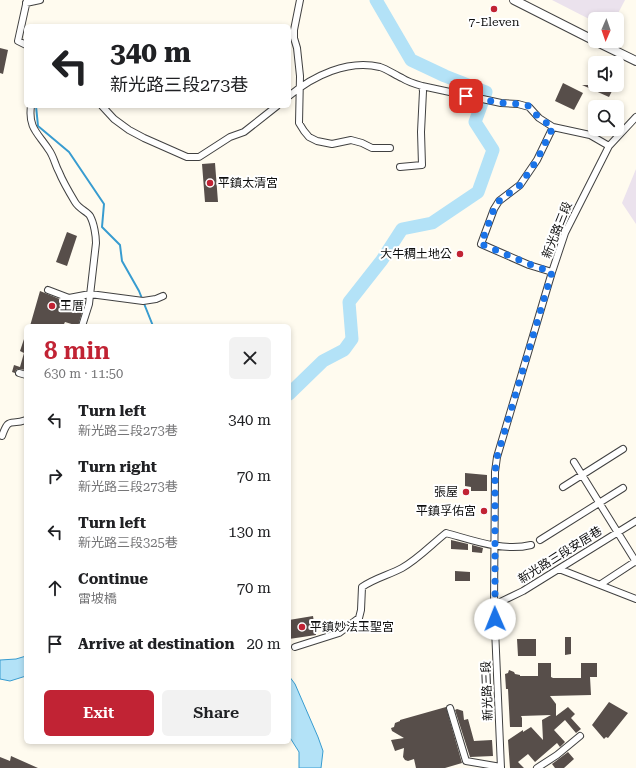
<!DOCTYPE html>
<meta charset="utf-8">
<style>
body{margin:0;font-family:"Roboto Serif","Noto Sans TC",serif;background:#f2f2f2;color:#202124;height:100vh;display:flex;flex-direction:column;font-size:15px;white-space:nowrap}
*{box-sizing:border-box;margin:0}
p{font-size:13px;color:#757577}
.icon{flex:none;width:22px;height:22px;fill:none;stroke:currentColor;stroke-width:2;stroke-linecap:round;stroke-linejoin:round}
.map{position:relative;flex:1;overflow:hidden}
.drawer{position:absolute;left:24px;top:324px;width:267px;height:420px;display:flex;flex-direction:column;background:#fff;border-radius:6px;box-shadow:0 2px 6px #0003}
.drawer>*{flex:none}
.hud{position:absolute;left:24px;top:24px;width:267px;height:84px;border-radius:6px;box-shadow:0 2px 6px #0003;background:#fff;color:#202124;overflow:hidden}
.needle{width:26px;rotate:182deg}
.fabs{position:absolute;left:588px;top:12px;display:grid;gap:8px}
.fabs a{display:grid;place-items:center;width:36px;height:36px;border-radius:6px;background:#fff;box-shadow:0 2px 6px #0003;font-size:20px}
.pin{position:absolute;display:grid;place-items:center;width:34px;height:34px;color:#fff;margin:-17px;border-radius:8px;box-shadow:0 2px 6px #0006}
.me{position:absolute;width:44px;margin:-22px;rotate:359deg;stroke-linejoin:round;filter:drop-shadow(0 0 3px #0008)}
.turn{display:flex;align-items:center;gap:14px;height:84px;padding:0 20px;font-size:18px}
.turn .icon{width:52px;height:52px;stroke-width:2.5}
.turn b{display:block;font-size:28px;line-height:34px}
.round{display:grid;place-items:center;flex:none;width:42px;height:42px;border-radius:6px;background:#f2f2f2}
.headline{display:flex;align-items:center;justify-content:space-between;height:68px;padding:0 20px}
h1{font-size:24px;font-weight:600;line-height:30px;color:#c12334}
.action{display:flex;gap:8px;margin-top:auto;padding:8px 20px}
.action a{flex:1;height:46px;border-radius:6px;background:#c12334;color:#fff;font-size:16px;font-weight:600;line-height:46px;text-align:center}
.action a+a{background:#f2f2f2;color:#202124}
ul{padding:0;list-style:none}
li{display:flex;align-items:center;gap:12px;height:56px;padding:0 20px}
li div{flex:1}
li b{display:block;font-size:15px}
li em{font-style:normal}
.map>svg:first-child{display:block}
.industrial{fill:#ebe2ed}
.water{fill:#b3e2f7;stroke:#389cd0}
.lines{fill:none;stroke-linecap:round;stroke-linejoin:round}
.stream{stroke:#389cd0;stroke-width:2}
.river{stroke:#b3e2f7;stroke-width:13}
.building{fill:#574e4a}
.minor-casing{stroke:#414141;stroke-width:8}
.tertiary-casing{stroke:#414141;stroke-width:10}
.minor{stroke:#fff;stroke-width:6}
.tertiary{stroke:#fff;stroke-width:8}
.route{stroke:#1a73e8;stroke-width:7;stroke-dasharray:0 12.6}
.poi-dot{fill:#c12334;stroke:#fff;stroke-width:1.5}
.labels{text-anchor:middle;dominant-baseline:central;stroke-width:4;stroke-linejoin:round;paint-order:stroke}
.poi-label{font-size:12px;fill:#0e0e0e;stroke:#fff;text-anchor:start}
.street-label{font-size:12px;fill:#0e0e0e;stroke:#fff}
</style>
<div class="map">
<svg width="636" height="768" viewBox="0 0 636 768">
<rect width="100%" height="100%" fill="#fffbef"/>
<path class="industrial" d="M552 0H625L615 19H595V22Z
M636 169V224L622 203Z"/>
<path class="water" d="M26 656V676L10 681 0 679V660L16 659Z
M289 676 295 684 318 737 323 751 321 768H299V752L289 736Z"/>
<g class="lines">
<path class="stream" d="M36 106 38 126 69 152 104 204 102 227 120 245 122 261 139 291 153 326"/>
<path class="river" d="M289 394 323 361 344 350 352 339 349 302 382 260 402 229 432 223 478 192 493 150 475 122 486 92 445 76 411 60 376 0"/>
</g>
<path class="building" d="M0 48 8 50 3 74 0 73Z
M595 75V85H615L609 97 582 85H590Z
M563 83 583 93 574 110 555 101Z
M215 163 218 202H205L202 164Z
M67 232 77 236 67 266 56 262Z
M40 291 67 302H72L84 306 78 326 65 322 63 326H30Z
M25 336H26V370L18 369 16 370 15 373 12 372 14 365 20 367 24 353 20 351Z
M465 473 487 475V491H471V487L465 486Z
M451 540 468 544V550L451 549Z
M472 545 483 548 482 553 472 552Z
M455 571 470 572V581H455Z
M313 616 316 635 289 639V620Z
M565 637H571V654L565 655Z
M517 639H536V656H518Z
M538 663H551V677L553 678H581V663H597V677H590L591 695 550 696 556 704V716L568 707 575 714 571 718 581 729 576 733 565 720 554 730 565 742 560 747 557 743 535 762 528 754 518 762 524 768H510L508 740 523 730V732L531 727 543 740 542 720 551 715 521 716 522 718V727H510L508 689H506L505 674 508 673 509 670 514 672 515 674 520 675V676H538Z
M609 702 628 713 608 738 606 737 604 739 592 725Z
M446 707 462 763 445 768H416L414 759 408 761 405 760 403 757 404 748 395 751 391 740 404 738 392 731 391 728 394 727 395 723 400 721V720Z
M457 709 463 711 464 720 468 719 474 741 492 740 493 756 470 757 455 710Z
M568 752 574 759 564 768H555L552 764Z
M11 756 38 768H0V757L10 761Z"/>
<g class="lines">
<defs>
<path id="minor" d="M300 0 294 30V38L297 48 300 76 299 123 304 131 309 137 317 141 332 144 351 140 362 143 372 148H390
M26 3 40 0
M26 45 18 41 27 0
M422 86 501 103 518 104 529 107 539 118 553 127 590 135 609 146
M289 96C313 76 348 59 380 67 387 69 395 75 402 78 408 82 415 84 422 86L423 91 421 132 422 165 400 167
M31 106C28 128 38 133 49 150 54 157 55 165 59 172 63 182 69 192 75 202 79 209 88 212 90 216 94 223 96 236 96 243L89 304 82 326
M102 106 114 119 129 130 144 138 187 157H199L230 137 244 132 277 106
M552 272 529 265 481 244 494 209 499 201 520 185 537 160 553 127
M48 290 69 298 90 294 143 301 156 299 163 296
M19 373 26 375
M2 436C9 416 10 426 26 420
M574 462 636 562
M563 487 623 449
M540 540 623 488
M559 569 636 599
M601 584 636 561
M494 605 523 591 636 521
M295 647 339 633 359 618 361 610 362 587C375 578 389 575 402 568 418 559 431 545 446 533 472 540 503 552 531 545
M450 708 466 761 501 767
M501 768 494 605 495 472 497 457 552 272 565 233 609 146 636 117
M537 768 557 755 580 736"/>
<path id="tertiary" d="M514 0 595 41
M595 41 636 61"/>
</defs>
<use href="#minor" class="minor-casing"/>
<use href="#tertiary" class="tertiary-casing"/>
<use href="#minor" class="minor"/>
<use href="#tertiary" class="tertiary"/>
</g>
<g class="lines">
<path class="route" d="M466 96 501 103 518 104 529 106 539 118 553 127 537 160 520 185 499 201 494 209 481 244 529 264 552 272 497 457 495 472V619"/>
</g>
<g class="poi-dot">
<circle cx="494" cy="9" r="4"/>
<circle cx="210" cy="183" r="4"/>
<circle cx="460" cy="254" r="4"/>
<circle cx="52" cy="306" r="4"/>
<circle cx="466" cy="492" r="4"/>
<circle cx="484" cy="511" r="4"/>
<circle cx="302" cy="627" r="4"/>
</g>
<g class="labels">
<g class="poi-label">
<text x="494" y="22" text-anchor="middle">7-Eleven</text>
<text x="218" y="183">平鎮太清宮</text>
<text x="452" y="254" text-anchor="end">大牛稠土地公</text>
<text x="60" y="306">王厝</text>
<text x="458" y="492" text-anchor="end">張屋</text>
<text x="476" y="511" text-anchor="end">平鎮孚佑宮</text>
<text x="310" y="627">平鎮妙法玉聖宮</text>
</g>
<g class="street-label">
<text transform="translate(557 230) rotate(-68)">新光路三段</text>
<text transform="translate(560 555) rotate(-32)">新光路三段安居巷</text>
<text transform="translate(487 691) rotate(-92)">新光路三段</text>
</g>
</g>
</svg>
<div class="fabs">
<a><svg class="needle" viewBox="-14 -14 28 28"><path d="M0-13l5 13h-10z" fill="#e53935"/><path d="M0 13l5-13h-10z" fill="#757577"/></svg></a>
<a><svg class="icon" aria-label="sound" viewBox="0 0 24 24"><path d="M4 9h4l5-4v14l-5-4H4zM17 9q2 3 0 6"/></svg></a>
<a><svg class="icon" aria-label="search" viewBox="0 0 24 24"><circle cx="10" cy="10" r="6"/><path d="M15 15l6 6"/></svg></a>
</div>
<div class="pin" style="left:466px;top:96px;background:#d93025"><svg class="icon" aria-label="arrive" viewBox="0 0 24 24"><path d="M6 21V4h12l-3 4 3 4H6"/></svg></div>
<svg class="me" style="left:495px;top:619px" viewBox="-20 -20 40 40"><circle r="19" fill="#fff"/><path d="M0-13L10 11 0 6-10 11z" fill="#1a73e8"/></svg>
<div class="hud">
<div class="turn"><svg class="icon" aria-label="left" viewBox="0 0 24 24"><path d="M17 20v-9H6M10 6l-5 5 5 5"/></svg><div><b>340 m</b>新光路三段273巷</div></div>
</div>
<section class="drawer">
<div class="headline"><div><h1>8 min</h1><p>630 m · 11:50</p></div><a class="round"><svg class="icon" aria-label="close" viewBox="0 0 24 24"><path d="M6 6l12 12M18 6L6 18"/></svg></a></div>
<ul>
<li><svg class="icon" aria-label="left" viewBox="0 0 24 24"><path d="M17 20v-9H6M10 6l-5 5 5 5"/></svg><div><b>Turn left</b><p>新光路三段273巷</p></div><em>340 m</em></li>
<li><svg class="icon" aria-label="right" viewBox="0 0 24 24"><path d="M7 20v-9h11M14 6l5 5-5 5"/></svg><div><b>Turn right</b><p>新光路三段273巷</p></div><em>70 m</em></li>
<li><svg class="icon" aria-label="left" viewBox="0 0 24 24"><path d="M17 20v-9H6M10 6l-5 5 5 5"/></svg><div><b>Turn left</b><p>新光路三段325巷</p></div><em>130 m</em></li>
<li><svg class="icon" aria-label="ahead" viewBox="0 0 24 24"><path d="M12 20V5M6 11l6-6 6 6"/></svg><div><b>Continue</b><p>雷坡橋</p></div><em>70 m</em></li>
<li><svg class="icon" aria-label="arrive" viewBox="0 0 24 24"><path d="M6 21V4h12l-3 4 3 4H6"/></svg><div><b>Arrive at destination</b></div><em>20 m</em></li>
</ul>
<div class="action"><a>Exit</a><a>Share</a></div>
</section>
</div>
